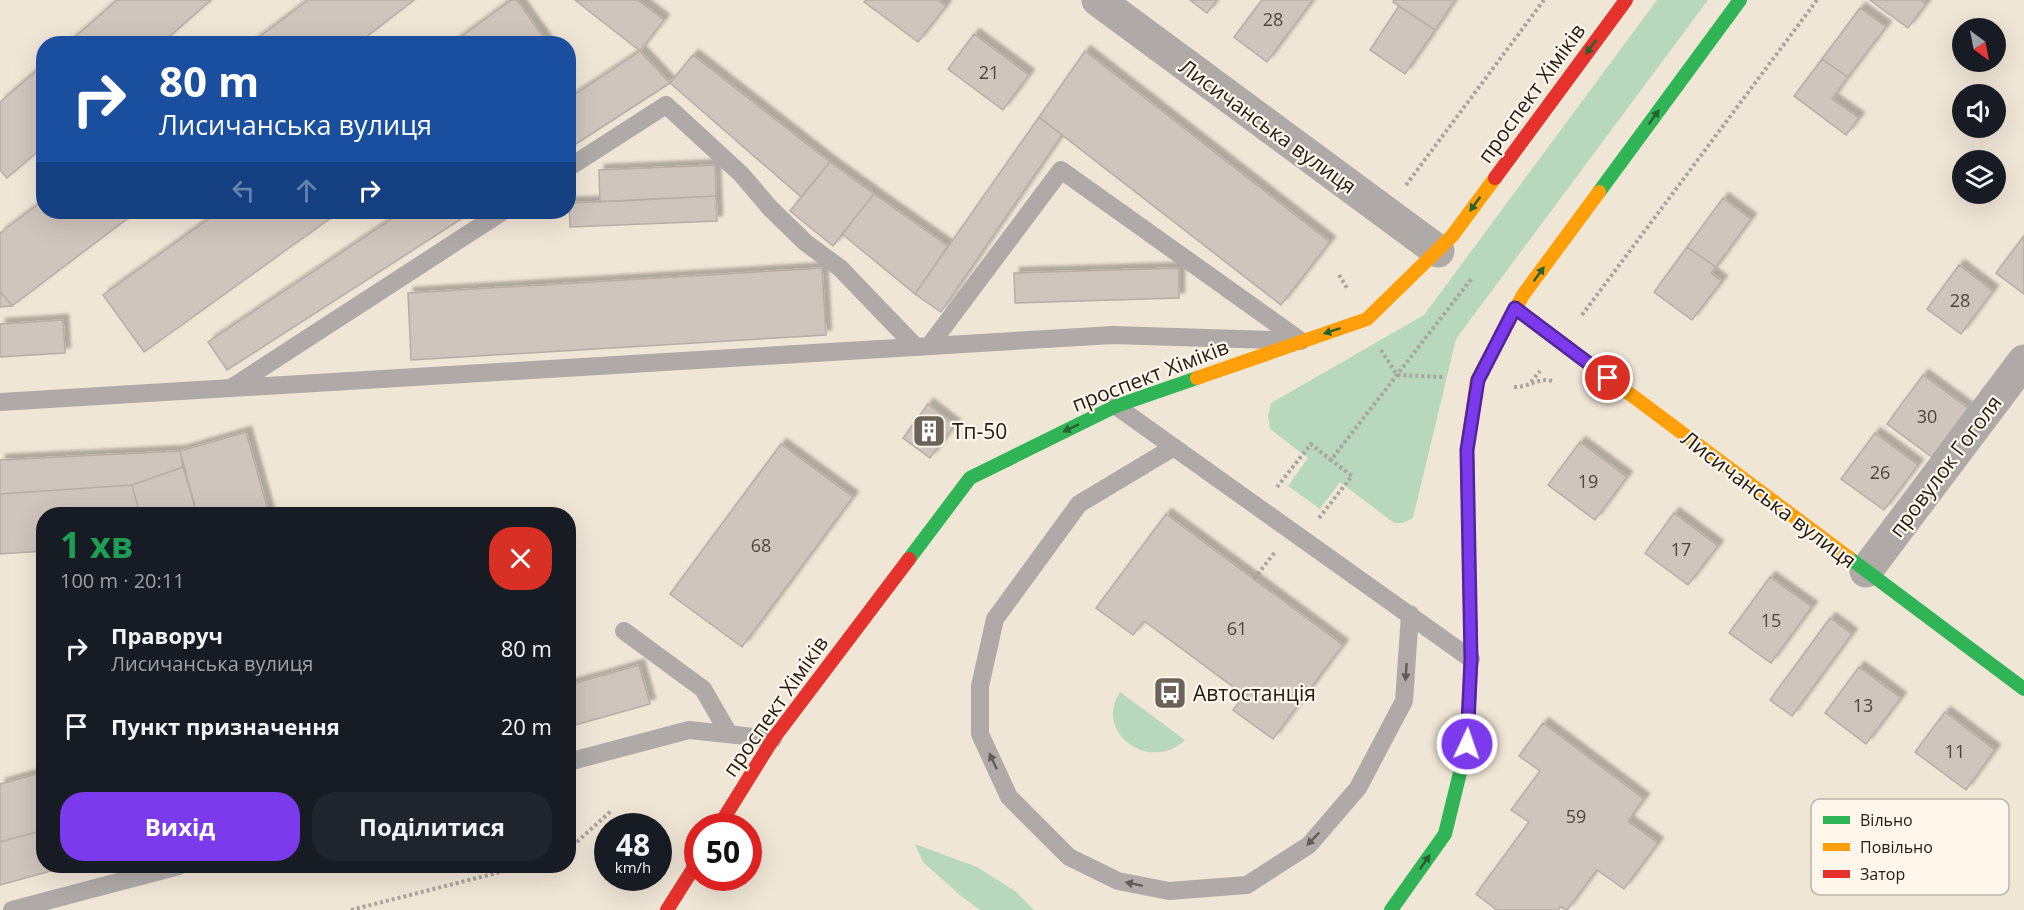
<!DOCTYPE html>
<html lang="uk">
<meta charset="utf-8">
<style>
body{margin:0;font-family:"Open Sans",sans-serif;background:#20242c;color:#f1f3f6;height:100vh;display:flex;flex-direction:column;font-size:22px;white-space:nowrap}
*{box-sizing:border-box;margin:0}
p{font-size:20px;color:#9ea1a6}
.icon{flex:none;width:33px;height:33px;fill:none;stroke:currentColor;stroke-width:2;stroke-linecap:round;stroke-linejoin:round}
.map{position:relative;flex:1;overflow:hidden}
.panel{position:absolute;left:36px;top:507px;width:540px;height:366px;display:flex;flex-direction:column;background:#171b24;border-radius:24px;box-shadow:0 6px 24px #0002}
.panel>*{flex:none}
.top-card{position:absolute;left:36px;top:36px;width:540px;height:183px;border-radius:24px;box-shadow:0 6px 24px #0002;background:#1a4fa0;color:#fff;overflow:hidden}
.needle{width:39px;rotate:148deg}
.buttons{position:absolute;left:1952px;top:18px;display:grid;gap:12px}
.buttons a{display:grid;place-items:center;width:54px;height:54px;border-radius:50%;background:#171b24;box-shadow:0 6px 24px #0002;font-size:30px}
.speed{position:absolute;left:594px;top:813px;display:flex;gap:12px;font-size:30px;font-weight:700;text-align:center}
.speed>*{display:grid;place-content:center;width:78px;height:78px;border-radius:50%;background:#171b24;box-shadow:0 6px 24px #0002;line-height:1}
.speed small{font-size:15px;font-weight:400}
.speed .limit{border:9px solid #d22;background:#fff;color:#111}
.pin{position:absolute;display:grid;place-items:center;width:51px;height:51px;color:#fff;margin:-26px;border:3px solid #fff;border-radius:50%;box-shadow:0 2px 6px #0007}
.me{position:absolute;width:66px;margin:-33px;rotate:3deg;stroke-linejoin:round;filter:drop-shadow(0 0 4px #0008)}
.turn{display:flex;align-items:center;gap:21px;height:126px;padding:0 24px;font-size:27px}
.turn .icon{width:78px;height:78px;stroke-width:2.5}
.turn b{display:block;font-size:42px;line-height:51px}
.lanes{display:flex;align-items:center;height:57px;padding:0 24px;background:#0003;justify-content:center;gap:30px;direction:ltr}
.lanes .off{opacity:.35}
.round{display:grid;place-items:center;flex:none;width:63px;height:63px;border-radius:24px;background:#20242c}
.headline{display:flex;align-items:center;justify-content:space-between;height:102px;padding:0 24px}
h1{font-size:36px;font-weight:700;line-height:45px;color:#1e9e55}
.action{display:flex;gap:12px;margin-top:auto;padding:12px 24px}
.action a{flex:1;height:69px;border-radius:24px;background:#7c3aed;color:#fff;font-size:24px;font-weight:700;line-height:69px;text-align:center}
.action a+a{background:#20242c;color:#f1f3f6}
ul{padding:0;list-style:none}
li{display:flex;align-items:center;gap:18px;height:78px;padding:0 24px}
li div{flex:1}
li b{display:block;font-size:22px}
li em{font-style:normal}
.map>svg:first-child{display:block}
.green{fill:#b8d8bd}
.building{fill:#d0c5bd;stroke:#b7ada4;stroke-width:1.5;filter:url(#shadow)}
.lines{fill:none;stroke-linecap:round;stroke-linejoin:round}
.path{stroke:#a9a49f;stroke-width:4;stroke-dasharray:3 3;stroke-linecap:butt}
.lane{stroke:#afaaa8;stroke-width:18}
.street{stroke:#afaaa8;stroke-width:33}
.fast{stroke:#30b455;stroke-width:14}
.slow{stroke:#ff9f0a;stroke-width:14}
.jam{stroke:#e5322d;stroke-width:14}
.oneway{fill:#296030}
.oneway2{fill:#625c56}
.route-casing{stroke:#51269a;stroke-width:15}
.route{stroke:#7c3aed;stroke-width:10}
.labels{text-anchor:middle;dominant-baseline:central;stroke-width:4.5;stroke-linejoin:round;paint-order:stroke}
.number-label{font-size:18px;fill:#4e463d}
.street-label{font-size:21px;fill:#231c12;stroke:#fff7ec}
.poi-label{font-size:21px;fill:#231c12;stroke:#fff7ec;text-anchor:start}
.key{fill:#fff7ec;stroke:#bdb5ab;stroke-width:1.5}
.key-label{font-size:16px;fill:#231c12}
</style>
<div class="map">
<svg width="2024" height="910" viewBox="0 0 2024 910">
<defs>
<filter id="shadow"><feDropShadow dx="5.5" dy="-5.5" stdDeviation="1.5" flood-color="#0004"/></filter>
</defs>
<rect width="100%" height="100%" fill="#f0e6d6"/>
<path class="green" d="M1657 0H1708L1456 339 1413 518 1403 523H1394L1340 482 1320 509 1288 486 1308 458 1270 429 1268 416 1271 403 1424 315Z
M1120 692 1185 740C1151 773 1093 734 1120 692Z
M915 844 977 867 1015 891 1034 910H980L961 896 923 862Z"/>
<path class="building" d="M117 0H211L161 44H67Z
M308 0H414L357 44H250Z
M511 0H517L548 44H451Z
M575 0H638L664 20 640 51Z
M866 0H938L946 6 918 42 864 2Z
M1190 0H1217L1207 13Z
M1262 0H1313L1267 62 1234 37Z
M1394 0H1455L1435 30 1393 2Z
M1870 0H1921L1926 4 1908 28Z
M1399 6 1435 30 1405 74 1370 50Z
M1860 8 1886 27 1848 77 1822 59Z
M974 34 1029 75 1003 110 948 69Z
M640 51 670 83 568 149V99Z
M1085 51 1330 242 1281 305 1039 117Z
M693 55 830 162 801 197 670 83Z
M1822 59 1848 77 1832 99 1859 118 1846 135 1794 96Z
M44 64V146L7 178 0 170V102Z
M1039 117 1062 135 941 312 915 294Z
M830 162 874 194 833 246 790 211Z
M715 165 716 196 600 202 599 170Z
M874 194 948 246 915 294 842 234Z
M716 196 717 221 570 227 569 203Z
M1723 198 1751 219 1716 267 1687 247Z
M44 200V212H136L12 306 0 291V233Z
M218 212H339L144 352 103 295Z
M402 212H472L227 370 208 342Z
M2024 236V294L1996 273Z
M1687 247 1716 267 1711 273 1722 281 1692 320 1654 292Z
M1959 265 1993 291 1961 334 1927 309Z
M822 268 826 335 411 360 408 293Z
M1179 268V298L1015 303 1014 273Z
M0 291 12 306 0 307Z
M63 320 65 353 0 357V324Z
M1923 375 1968 408 1932 457 1887 424Z
M928 404 955 425 930 458 903 438Z
M246 432 269 514H197L180 451Z
M1875 433 1918 465 1884 510 1841 479Z
M1580 442 1627 477 1595 520 1548 485Z
M781 444 853 497 742 647 670 594Z
M180 451 183 467 132 485 0 494V460Z
M183 467 197 514H140L132 485Z
M132 485 140 514H44V551L0 554V494Z
M1674 513 1718 546 1688 585 1645 553Z
M1166 514 1343 645 1273 739 1233 710 1244 695 1144 621 1133 635 1096 608Z
M1770 577 1812 607 1771 663 1729 633Z
M1830 618 1852 634 1792 716 1770 700Z
M639 665 650 704 568 727V685Z
M1859 667 1901 698 1866 744 1825 713Z
M1945 712 1995 750 1966 790 1915 752Z
M1543 723 1644 799 1628 821 1658 843 1624 889 1597 870 1567 910 1560 907 1558 910H1497L1476 894 1529 822 1511 810 1540 771 1519 756Z
M44 772V830L0 842V784Z
M44 830V866H69L0 885V842Z"/>
<g class="lines">
<path class="path" d="M1406 185 1544 0
M1339 275 1347 288
M1582 315 1817 0
M1381 350 1397 375 1444 377
M1531 382 1540 371
M1514 387C1528 388 1538 377 1552 381
M1277 487 1311 444 1331 460 1472 278
M1319 518 1352 476 1331 460
M1254 579 1275 552
M568 850 612 810
M351 910 524 866"/>
<path class="lane" d="M568 168 666 105 741 174 770 208 806 243 840 268 915 346
M231 388 502 212
M0 402 1113 335 1301 341 1061 170 930 345
M1116 406 1471 659
M1174 447 1079 504 995 619 980 686V734L1009 797 1069 857 1118 881 1169 891 1247 885 1309 845 1358 788 1404 701 1410 614
M624 631 703 689 729 734
M568 762 689 730 773 739
M12 910 179 866"/>
<path class="street" d="M1098 0 1438 251
M1866 571 2024 361"/>
<path class="fast" d="M1599 192 1740 0
M1848 557 2024 689
M909 559 970 478 1116 406 1197 378
M1391 910 1445 834 1467 744 1471 659 1470 613"/>
<path class="slow" d="M1515 308 1848 557
M1197 378 1367 319 1452 236 1495 178
M1470 613 1467 450 1477 380 1523 295 1599 192"/>
<path class="jam" d="M1495 178 1626 0
M719 826 773 739 909 559
M667 910 698 861"/>
</g>
<defs><path id="oneway-solid" d="M-6-.8H1V-3.2L6.5 0L1 3.2V.8H-6Z" transform="scale(1.5)"/></defs>
<g class="oneway">
<use href="#oneway-solid" transform="translate(1591 47) rotate(126)"/>
<use href="#oneway-solid" transform="translate(1654 117) rotate(-54)"/>
<use href="#oneway-solid" transform="translate(1475 204) rotate(126)"/>
<use href="#oneway-solid" transform="translate(1539 274) rotate(-54)"/>
<use href="#oneway-solid" transform="translate(1332 331) rotate(162)"/>
<use href="#oneway-solid" transform="translate(1071 428) rotate(154)"/>
<use href="#oneway-solid" transform="translate(1425 862) rotate(-55)"/>
</g>
<g class="oneway2">
<use href="#oneway-solid" transform="translate(1406 672) rotate(94)"/>
<use href="#oneway-solid" transform="translate(993 761) rotate(-115)"/>
<use href="#oneway-solid" transform="translate(1313 839) rotate(134)"/>
<use href="#oneway-solid" transform="translate(1134 884) rotate(-168)"/>
</g>
<g class="lines">
<defs>
<path id="route" d="M1467 744 1471 659 1467 450 1478 380 1515 308 1608 378"/>
</defs>
<use href="#route" class="route-casing"/>
<use href="#route" class="route"/>
</g>
<defs>
<symbol id="building-square" viewBox="-11 -11 22 22"><rect x="-9" y="-9" width="18" height="18" rx="4" fill="#6b6357" stroke="#fff7ec"/><path d="M-4-6H4V6H1V3H-1V6H-4ZM-2.5-4.3h1.7v1.8h-1.7ZM.8-4.3h1.7v1.8H.8ZM-2.5-1h1.7V.8h-1.7ZM.8-1h1.7V.8H.8Z" fill="#fff"/></symbol>
<symbol id="bus-square" viewBox="-11 -11 22 22"><rect x="-9" y="-9" width="18" height="18" rx="4" fill="#6b6357" stroke="#fff7ec"/><path d="M-5-6H5V4H4V6H2V4H-2V6H-4V4H-5ZM-3.5-4V0h7V-4ZM-3.5 1.2v1.5H-2V1.2ZM2 1.2v1.5H3.5V1.2Z" fill="#fff"/></symbol>
</defs>
<g fill-rule="evenodd">
<use href="#building-square" x="910" y="412" width="38" height="38"/>
<use href="#bus-square" x="1151" y="674" width="38" height="38"/>
</g>
<g class="labels">
<g class="number-label">
<text x="1273" y="19">28</text>
<text x="989" y="72">21</text>
<text x="1960" y="300">28</text>
<text x="1927" y="416">30</text>
<text x="1880" y="472">26</text>
<text x="1588" y="481">19</text>
<text x="761" y="545">68</text>
<text x="1681" y="549">17</text>
<text x="1771" y="620">15</text>
<text x="1237" y="628">61</text>
<text x="1863" y="705">13</text>
<text x="1955" y="751">11</text>
<text x="1576" y="816">59</text>
</g>
<g class="street-label">
<text transform="translate(1531 93) rotate(-54)">проспект Хіміків</text>
<text transform="translate(1268 126) rotate(36)">Лисичанська вулиця</text>
<text transform="translate(1150 375) rotate(-21)">проспект Хіміків</text>
<text transform="translate(1945 466) rotate(-53)">провулок Гоголя</text>
<text transform="translate(1769 499) rotate(37)">Лисичанська вулиця</text>
<text transform="translate(775 706) rotate(-55)">проспект Хіміків</text>
</g>
<g class="poi-label">
<text x="952" y="431">Тп-50</text>
<text x="1193" y="693">Автостанція</text>
</g>
</g>
<rect x="1811" y="799" width="198" height="96" rx="9" class="key"/>
<rect x="1823" y="816" width="27" height="8" fill="#30b455"/>
<rect x="1823" y="843" width="27" height="8" fill="#ff9f0a"/>
<rect x="1823" y="870" width="27" height="8" fill="#e5322d"/>
<g class="key-label">
<text x="1860" y="826">Вільно</text>
<text x="1860" y="853">Повільно</text>
<text x="1860" y="880">Затор</text>
</g>
</svg>
<div class="buttons">
<a><svg class="needle" viewBox="-14 -14 28 28"><path d="M0-13l5 13h-10z" fill="#e53935"/><path d="M0 13l5-13h-10z" fill="#9ea1a6"/></svg></a>
<a><svg class="icon" aria-label="sound" viewBox="0 0 24 24"><path d="M4 9h4l5-4v14l-5-4H4zM17 9q2 3 0 6"/></svg></a>
<a><svg class="icon" aria-label="layers" viewBox="0 0 24 24"><path d="M12 4l9 5-9 5-9-5zM3 14l9 5 9-5"/></svg></a>
</div>
<div class="speed"><div>48<small>km/h</small></div><div class="limit">50</div></div>
<div class="pin" style="left:1608px;top:378px;background:#d93025"><svg class="icon" aria-label="arrive" viewBox="0 0 24 24"><path d="M6 21V4h12l-3 4 3 4H6"/></svg></div>
<svg class="me" style="left:1467px;top:744px" viewBox="-20 -20 40 40"><circle r="17" fill="#7c3aed" stroke="#fff" stroke-width="3"/><path d="M0-11L8 9 0 5-8 9z" fill="#fff"/></svg>
<div class="top-card">
<div class="turn"><svg class="icon" aria-label="right" viewBox="0 0 24 24"><path d="M7 20v-9h11M14 6l5 5-5 5"/></svg><div><b>80 m</b>Лисичанська вулиця</div></div>
<div class="lanes"><svg class="icon off" aria-label="left" viewBox="0 0 24 24"><path d="M17 20v-9H6M10 6l-5 5 5 5"/></svg><svg class="icon off" aria-label="ahead" viewBox="0 0 24 24"><path d="M12 20V5M6 11l6-6 6 6"/></svg><svg class="icon" aria-label="right" viewBox="0 0 24 24"><path d="M7 20v-9h11M14 6l5 5-5 5"/></svg></div>
</div>
<section class="panel">
<div class="headline"><div><h1>1 хв</h1><p>100 m · 20:11</p></div><a class="round" style="background:#d93025;color:#fff"><svg class="icon" aria-label="close" viewBox="0 0 24 24"><path d="M6 6l12 12M18 6L6 18"/></svg></a></div>
<ul>
<li><svg class="icon" aria-label="right" viewBox="0 0 24 24"><path d="M7 20v-9h11M14 6l5 5-5 5"/></svg><div><b>Праворуч</b><p>Лисичанська вулиця</p></div><em>80 m</em></li>
<li><svg class="icon" aria-label="arrive" viewBox="0 0 24 24"><path d="M6 21V4h12l-3 4 3 4H6"/></svg><div><b>Пункт призначення</b></div><em>20 m</em></li>
</ul>
<div class="action"><a>Вихід</a><a>Поділитися</a></div>
</section>
</div>
